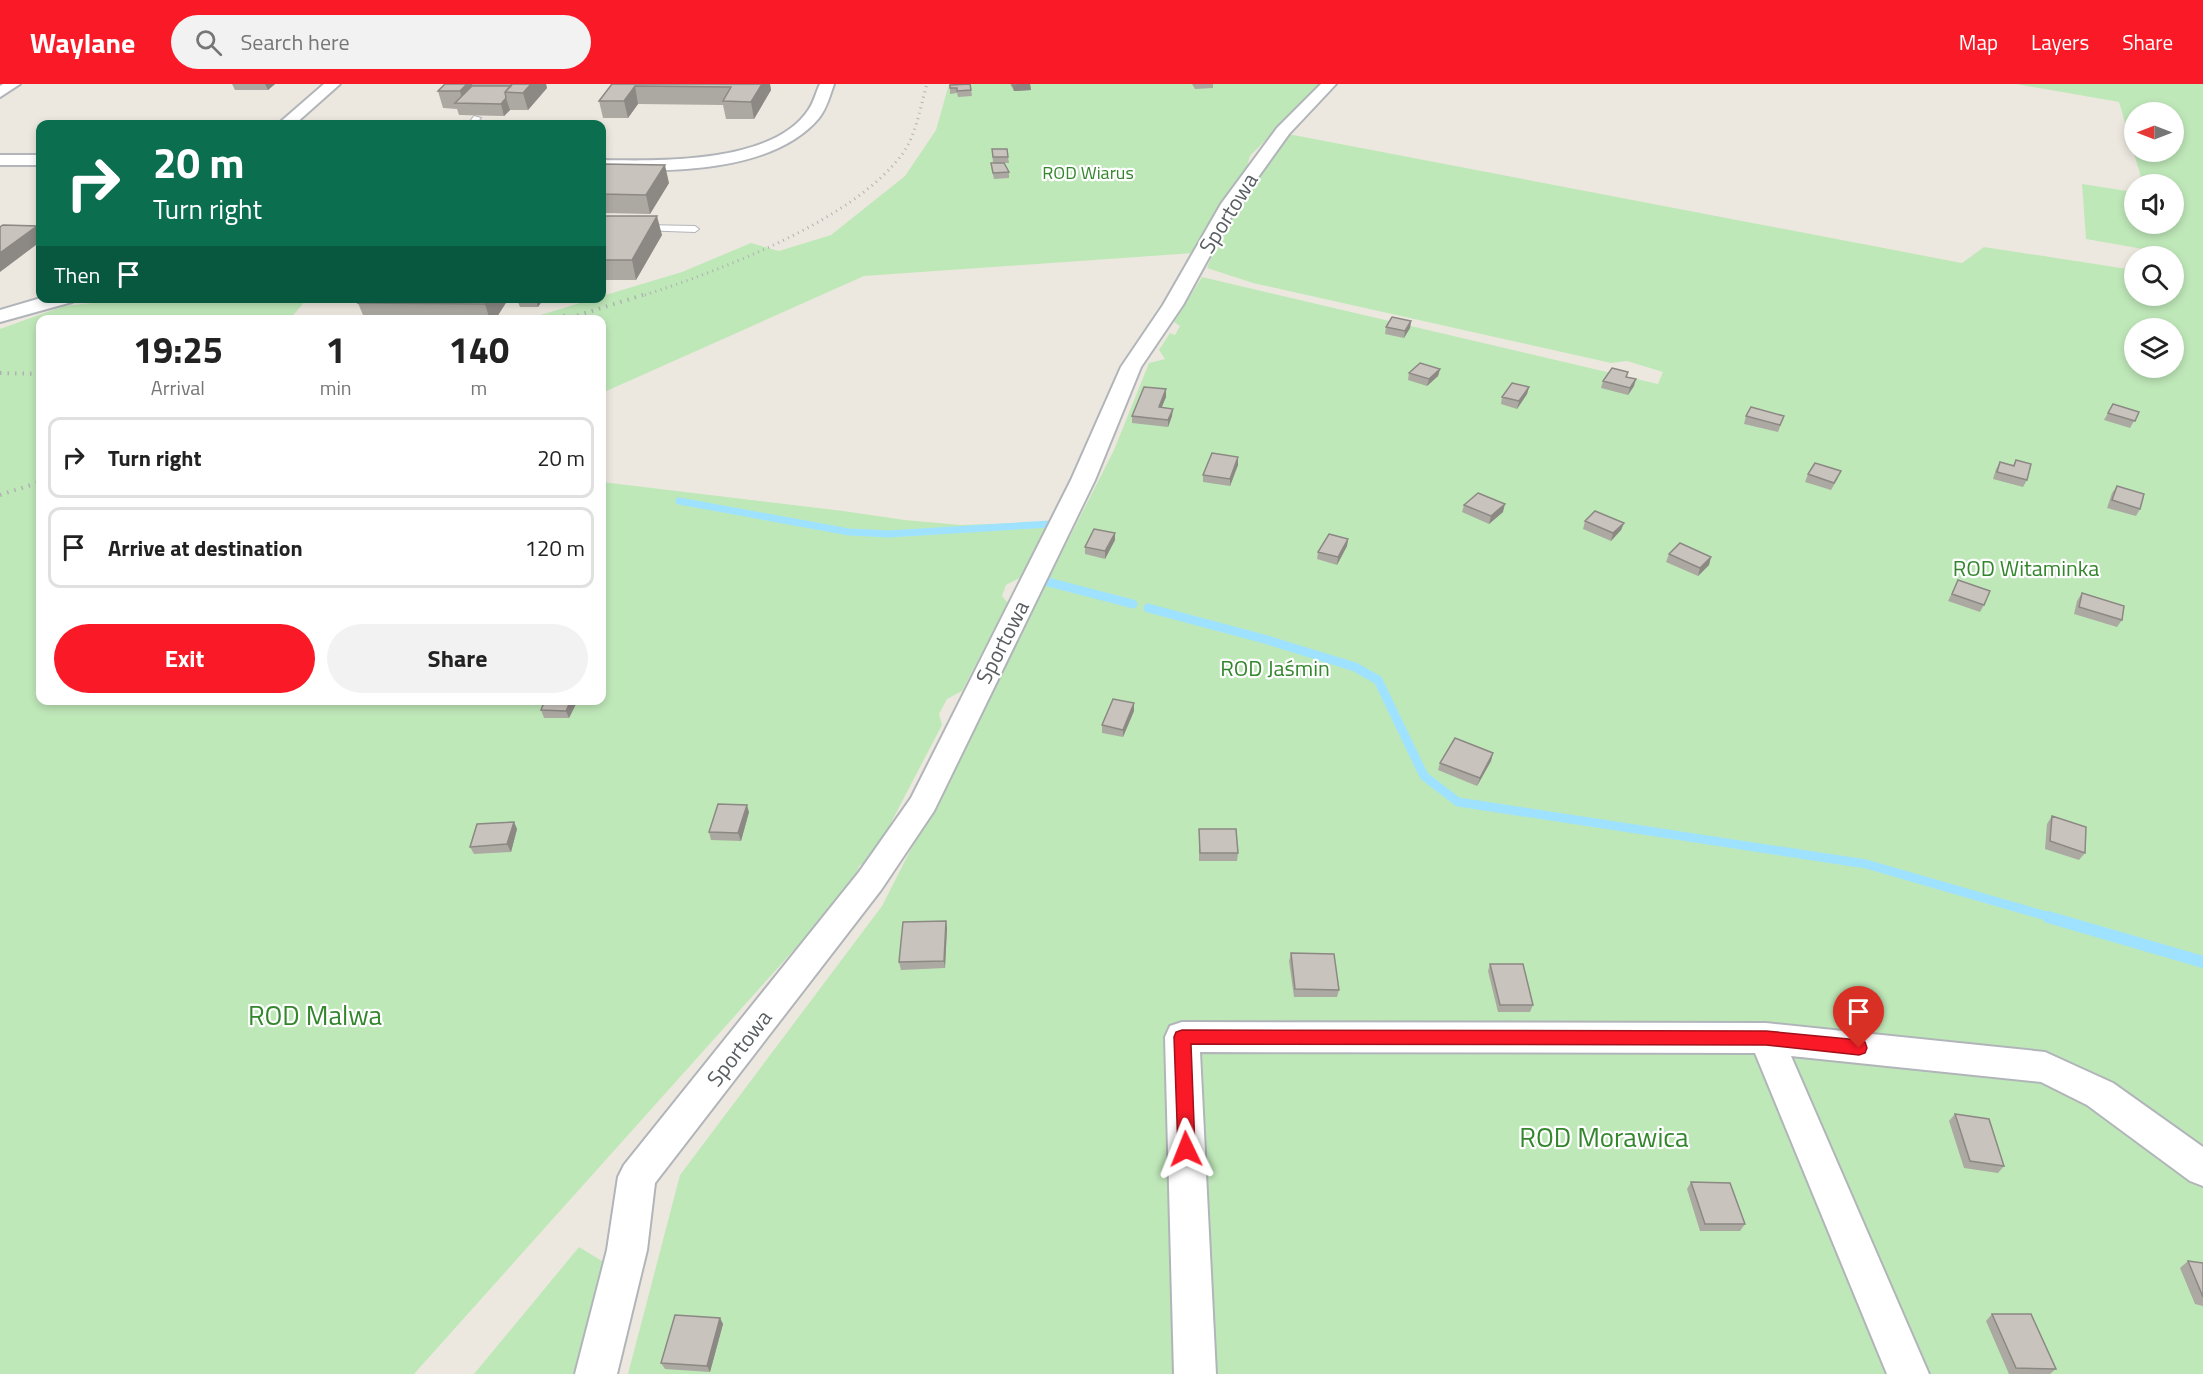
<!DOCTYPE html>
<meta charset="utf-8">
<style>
body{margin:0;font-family:"Titillium Web",sans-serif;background:#f2f2f2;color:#222;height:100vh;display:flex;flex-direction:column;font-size:22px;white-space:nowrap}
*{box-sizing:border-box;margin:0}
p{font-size:20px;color:#767676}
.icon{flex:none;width:33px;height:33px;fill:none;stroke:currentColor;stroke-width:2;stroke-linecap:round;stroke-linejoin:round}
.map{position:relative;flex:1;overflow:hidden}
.sheet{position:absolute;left:36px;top:231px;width:570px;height:390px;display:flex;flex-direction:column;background:#fff;border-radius:12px;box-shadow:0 3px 9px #0003}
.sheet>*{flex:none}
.top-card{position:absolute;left:36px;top:36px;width:570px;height:183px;border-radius:12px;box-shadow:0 3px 9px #0003;background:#0b6e4f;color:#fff;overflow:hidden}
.needle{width:39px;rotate:270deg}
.controls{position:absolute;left:2124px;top:18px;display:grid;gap:12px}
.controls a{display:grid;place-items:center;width:60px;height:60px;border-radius:50%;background:#fff;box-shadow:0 3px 9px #0003;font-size:30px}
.pin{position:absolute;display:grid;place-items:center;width:51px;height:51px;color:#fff;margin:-62px -26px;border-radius:50% 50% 50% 0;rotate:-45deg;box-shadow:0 0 6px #0007}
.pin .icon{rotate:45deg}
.me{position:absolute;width:66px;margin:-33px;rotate:358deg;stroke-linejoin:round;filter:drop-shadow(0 0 4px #0008)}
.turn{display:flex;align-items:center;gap:21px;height:126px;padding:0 18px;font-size:27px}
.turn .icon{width:78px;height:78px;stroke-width:2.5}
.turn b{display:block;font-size:42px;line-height:51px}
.then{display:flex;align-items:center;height:57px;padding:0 18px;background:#0003;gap:12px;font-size:22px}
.eta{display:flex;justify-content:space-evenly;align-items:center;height:102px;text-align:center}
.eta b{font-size:36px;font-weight:700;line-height:42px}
.action{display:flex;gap:12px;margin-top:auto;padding:12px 18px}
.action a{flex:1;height:69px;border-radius:36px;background:#f91927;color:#fff;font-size:24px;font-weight:700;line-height:69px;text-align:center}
.action a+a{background:#f2f2f2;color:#222}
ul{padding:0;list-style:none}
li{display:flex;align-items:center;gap:18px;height:81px;margin:0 12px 9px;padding:0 6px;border:3px solid #e0e0e0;border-radius:12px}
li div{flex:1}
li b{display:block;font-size:22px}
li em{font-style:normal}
header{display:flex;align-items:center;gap:36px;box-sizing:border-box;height:84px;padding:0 30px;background:#f91927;color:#fff}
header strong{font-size:28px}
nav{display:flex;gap:33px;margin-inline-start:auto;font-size:21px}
.search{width:420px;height:54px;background:#f2f2f2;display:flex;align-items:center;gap:15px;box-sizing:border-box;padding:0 21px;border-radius:33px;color:#767676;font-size:22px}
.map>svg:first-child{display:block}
.green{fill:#bfe8b9;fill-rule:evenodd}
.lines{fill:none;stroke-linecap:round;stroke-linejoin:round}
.stream-far2{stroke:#9ee2ff;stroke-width:7}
.stream-far1{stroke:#9ee2ff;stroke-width:9}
.stream{stroke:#9ee2ff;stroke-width:12}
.lane-casing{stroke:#b1b5b9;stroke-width:2}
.street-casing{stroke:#b1b5b9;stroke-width:4}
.lane{fill:#fff;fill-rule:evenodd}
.street{fill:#fff;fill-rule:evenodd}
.rail-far1{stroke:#b0b1b2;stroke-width:3;stroke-dasharray:1 4.5;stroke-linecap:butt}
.rail{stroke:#b0b1b2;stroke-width:4;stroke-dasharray:1.5 6;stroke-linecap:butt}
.wall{fill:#aca8a2}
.shaded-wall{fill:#8c8884}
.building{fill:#c8c3bc;stroke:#8c8884;stroke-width:1.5}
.route{fill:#f91927;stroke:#a21019;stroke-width:1.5}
.labels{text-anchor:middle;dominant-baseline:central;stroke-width:4.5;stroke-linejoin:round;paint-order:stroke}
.far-park-label{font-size:18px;fill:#34862d;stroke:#fff}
.street-label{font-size:22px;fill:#585e62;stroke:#fff}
.park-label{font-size:22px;fill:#34862d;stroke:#fff}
.near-park-label{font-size:27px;fill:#34862d;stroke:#fff}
</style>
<header>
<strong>Waylane</strong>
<div class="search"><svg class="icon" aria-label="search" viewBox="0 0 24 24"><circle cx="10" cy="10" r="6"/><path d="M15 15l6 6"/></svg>Search here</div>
<nav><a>Map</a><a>Layers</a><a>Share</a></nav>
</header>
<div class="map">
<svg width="2203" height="1290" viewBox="0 0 2203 1290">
<rect width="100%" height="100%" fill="#ede8df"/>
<path class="green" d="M949 0H1321L1250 72 1247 83 1220 121 1194 169 864 192 602 309V236H524L593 215 602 214V212L682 188 751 159 779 167 831 151 905 92 936 46Z
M2016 0H2203V1290H628L680 1091 882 822 1114 366 1149 279 1165 275 1159 266 1170 249 1175 251 1180 242 1174 238 1202 193 1658 300 1663 288 1627 277 1611 279 1253 199 1207 184C1225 134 1256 93 1288 50L1962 179 1984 163 2134 186V212H2174V172H2162L2160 168 2086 155 2082 100 2134 108V140H2174V100H2143L2119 18ZM2134 28H2174V68H2134ZM2134 244H2174V284H2134Z
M139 214 307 215 290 235 40 236V616H602V398L843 427 905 436 961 441 1051 438 1023 492 1006 501 1002 512 1008 519 962 607 947 615 939 630 942 641 872 775 859 782 853 800 414 1290H0V245L64 222Z
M579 1163 607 1180 580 1290H474Z"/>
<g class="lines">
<path class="stream-far2" d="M679 417 849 448 889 450 1050 440"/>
<path class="stream-far1" d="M1047 490 1044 497 1133 520
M1148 524 1264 555 1355 583 1378 596 1424 692 1458 718 1866 780 2053 834"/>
<path class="stream" d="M2048 833 2203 878"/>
<defs>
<path id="lane" d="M474 32 481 34 475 40H468Z
M643 141 695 142 699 145 695 148 640 146V142Z"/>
<path id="street" d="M3 0H20L0 13V2Z
M324 0H340L295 40H278Z
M820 0H834C830 11 827 24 819 34 773 89 668 88 602 86V76C659 77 774 80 809 25 814 18 816 8 820 0Z
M1321 0H1336L1289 50 1236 124 1183 221 1141 283 1095 396 934 727 881 806 655 1099 647 1166 617 1290H575L607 1166 618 1093 624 1081 859 788 911 714 1071 396 1121 283 1163 221 1221 120 1277 44Z
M0 71H40V81H0Z
M41 214H74L72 218 0 238V226Z
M1182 938 1766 939 2045 968 2113 999 2203 1063V1102L2190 1097 2087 1021 2041 998 1791 972 1929 1290H1887L1755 969 1200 968 1216 1290H1174L1165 953 1170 942Z"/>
</defs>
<use href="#lane" class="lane-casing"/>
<use href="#street" class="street-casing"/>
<use href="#lane" class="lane"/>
<use href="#street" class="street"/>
<path class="rail-far1" d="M645 211C721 186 855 136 903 69 917 49 920 23 927 0"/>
<path class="rail" d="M549 236 570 230
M563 236 649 209
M0 289 40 290
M0 411 40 398"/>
</g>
<path class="wall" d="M232 0H275L268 6H235Z
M445 0H546L547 4 528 26H510L504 32 459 31 457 25 443 24 438 7Z
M612 0H770L771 6 754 35H726L723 21 638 20 628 34H603L599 17Z
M970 0 972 12 958 13 957 9 950 10V1Z
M1010 0H1030L1031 6 1014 7Z
M1192 0H1213V4L1195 5Z
M992 65 1008 73 1009 79H1004L1009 88V94L994 95 992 86 991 79H993Z
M602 80 669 99 650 130 602 129Z
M602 132 662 151 636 196H602Z
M361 214H509L495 236H365L358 219Z
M544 214 538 223H520L517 216Z
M1411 237 1410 244 1404 254 1385 250 1386 243Z
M1440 285 1438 292 1427 302 1408 296 1409 289Z
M1627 293 1634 302 1628 311 1601 304 1603 297Z
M1529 303 1527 310 1517 325 1501 320 1502 313Z
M1166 313 1161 323 1172 332 1168 343 1132 339V332Z
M2113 320 2139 328 2130 344 2104 336Z
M1746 332H1784L1778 348 1744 340Z
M1238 373V381L1230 402 1203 398V391Z
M2016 376 2027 396 2023 403 1993 395 1996 385 2000 378 2013 381Z
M1808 390 1838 394 1831 406 1805 398Z
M2117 402 2140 425 2136 432 2107 424 2112 409Z
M1464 421 1503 428 1489 440 1462 428Z
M1585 437 1624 439 1621 446 1611 457 1583 445Z
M1115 449V456L1105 475 1085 470V463Z
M1348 455 1347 462 1337 481 1317 475 1318 468Z
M1669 470 1711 473 1709 481 1698 492 1666 478Z
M1958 496 1984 521 1980 528 1948 517Z
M2082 509 2122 536 2117 543 2074 530 2077 517Z
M578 616 569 634H544L541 626Z
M1134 619V627L1123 653 1102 649V641Z
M1493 669 1491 677 1477 702 1438 686 1440 679Z
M749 728 741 757 711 756 709 748Z
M2052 732 2085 769 2079 776 2045 765 2047 740Z
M514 738 517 745 511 768 474 770 470 763Z
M1199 745 1238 769 1237 777H1199Z
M947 844 945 884 901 886 899 878Z
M1291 869 1339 906 1337 913H1294L1289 877Z
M1490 880 1533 921 1530 928H1498L1488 887Z
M1955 1030 2004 1082 1998 1089 1964 1084 1949 1037Z
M1691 1098 1745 1140 1740 1147H1700L1687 1105Z
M2188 1177 2203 1179V1222L2195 1220 2180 1184Z
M1992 1230 2056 1285 2050 1290H2009L1986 1237Z
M720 1234 723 1240 710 1288 665 1285 661 1279Z"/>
<path class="shaded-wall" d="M265 0H275L268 6Z
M467 0H472L476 13 463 19 460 7Z
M531 0H546L547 4 528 26 523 9Z
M762 0H770L771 6 754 35 751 18Z
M1030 0 1031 6 1014 7 1013 2Z
M635 2 638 20 628 34 624 17Z
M506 14 510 26 504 32 501 20Z
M665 81 669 99 650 130 646 111Z
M657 132 662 151 636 196 632 176Z
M37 142 40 148V158L0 188V169Z
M489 214H509L495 236H490L485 220Z
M537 214H544L538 223 536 216Z
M1411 237 1410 244 1404 254 1405 247Z
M1440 285 1438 292 1427 302 1429 295Z
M1636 295 1634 302 1628 311 1630 304Z
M1529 303 1527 310 1517 325 1519 317Z
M1166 305V313L1159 330V323Z
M1173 325 1172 332 1168 343V336Z
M1238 373V381L1230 402V395Z
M1505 420 1503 428 1489 440 1491 432Z
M1624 439 1621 446 1611 457 1613 449Z
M1115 449V456L1105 475V467Z
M1348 455 1347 462 1337 481 1338 473Z
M1711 473 1709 481 1698 492 1700 484Z
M571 616H578L569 634 566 627Z
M1134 619V627L1123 653V646Z
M1493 669 1491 677 1477 702 1480 694Z
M747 721 749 728 741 757 738 749Z
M514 738 517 745 511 768 507 760Z
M946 837 947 844 945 884 944 877Z
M720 1234 723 1240 710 1288 707 1282Z"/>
<path class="building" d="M445 0H467L460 7H438Z
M512 0H531L523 9 505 8Z
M612 0H762L751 18 723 17 731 3 635 2 624 17H599Z
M970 0 971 6 957 7V4H950V1Z
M1013 0H1030L1013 2Z
M472 2H511L505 8 506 14 501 20 455 19Z
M992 65H1007L1008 73H993Z
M991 79H1004L1009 88 993 89Z
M602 80 665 81 646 111 602 110Z
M602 132H657L632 176H602Z
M3 141 37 142 0 169V143Z
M361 214H489L485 220 358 219Z
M518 214H537L536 216H517Z
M1392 233 1411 237 1405 247 1386 243Z
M1420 279 1440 285 1429 295 1409 289Z
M1612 284 1628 288 1626 293 1636 295 1630 304 1603 297Z
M1512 299 1529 303 1519 317 1502 313Z
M1144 303 1166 305 1159 323 1173 325 1168 336 1132 332Z
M2113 320 2139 328 2135 337 2108 329Z
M1751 323 1784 332 1780 341 1746 332Z
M1212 369 1238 373 1230 395 1203 391Z
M2016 376 2031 380 2027 396 1997 388 2000 378 2014 382Z
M1815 379 1841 387 1834 399 1808 390Z
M2117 402 2144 410 2140 425 2112 416Z
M1478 409 1505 420 1491 432 1464 421Z
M1595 427 1624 439 1613 449 1585 437Z
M1094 445 1115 449 1105 467 1085 463Z
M1329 450 1348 455 1338 473 1318 468Z
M1680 459 1711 473 1700 484 1669 470Z
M1958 496 1990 507 1984 521 1952 510Z
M2082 509 2124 522 2122 536 2079 523Z
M1113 615 1134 619 1123 646 1102 641Z
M545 616H571L566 627 541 626Z
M1455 654 1493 669 1480 694 1440 679Z
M718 720 747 721 738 749 709 748Z
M2052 732 2086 743 2085 769 2050 757Z
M514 738 507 760 470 763 477 740Z
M1199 745H1236L1238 769H1200Z
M946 837 944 877 899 878 903 838Z
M1291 869 1334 870 1339 906 1295 905Z
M1490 880H1523L1533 921H1500Z
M1955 1030 1989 1035 2004 1082 1970 1077Z
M1691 1098 1730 1099 1745 1140H1705Z
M2188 1177 2203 1179V1213Z
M1992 1230H2031L2056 1285 2016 1284Z
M675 1231 720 1234 707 1282 661 1279Z"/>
<path class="route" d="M1182 946 1766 947 1859 956 1865 958 1867 964 1865 969 1859 971 1766 961 1191 960 1195 1065 1193 1071 1186 1073 1180 1071 1178 1065 1174 953 1176 948Z"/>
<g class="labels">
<g class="far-park-label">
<text x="1088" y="88">ROD Wiarus</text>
</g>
<g class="street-label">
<text transform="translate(1228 129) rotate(-58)">Sportowa</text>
<text transform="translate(1002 558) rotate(-63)">Sportowa</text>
<text transform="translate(739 964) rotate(-52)">Sportowa</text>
</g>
<g class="park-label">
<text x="2026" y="484">ROD Witaminka</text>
<text x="1275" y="584">ROD Jaśmin</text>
</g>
<g class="near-park-label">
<text x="315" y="930">ROD Malwa</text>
<text x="1604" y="1052">ROD Morawica</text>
</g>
</g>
</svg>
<div class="controls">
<a><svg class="needle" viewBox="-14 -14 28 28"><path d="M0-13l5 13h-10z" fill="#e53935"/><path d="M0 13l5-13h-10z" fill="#767676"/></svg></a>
<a><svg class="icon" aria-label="sound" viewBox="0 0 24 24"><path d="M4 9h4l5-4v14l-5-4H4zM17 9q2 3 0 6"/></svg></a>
<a><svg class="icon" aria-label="search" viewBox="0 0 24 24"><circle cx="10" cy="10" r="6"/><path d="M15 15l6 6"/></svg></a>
<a><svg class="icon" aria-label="layers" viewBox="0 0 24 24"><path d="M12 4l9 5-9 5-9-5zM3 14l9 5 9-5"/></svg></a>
</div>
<div class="pin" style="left:1859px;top:964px;background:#d93025"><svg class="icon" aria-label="arrive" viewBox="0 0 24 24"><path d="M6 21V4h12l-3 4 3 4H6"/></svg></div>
<svg class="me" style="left:1186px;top:1065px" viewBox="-20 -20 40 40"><path d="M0-17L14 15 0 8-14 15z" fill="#f91927" stroke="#fff" stroke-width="4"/></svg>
<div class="top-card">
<div class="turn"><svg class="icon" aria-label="right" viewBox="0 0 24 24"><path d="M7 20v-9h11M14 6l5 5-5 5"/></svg><div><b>20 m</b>Turn right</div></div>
<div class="then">Then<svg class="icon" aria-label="arrive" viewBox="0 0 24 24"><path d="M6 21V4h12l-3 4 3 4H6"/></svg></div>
</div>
<section class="sheet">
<div class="eta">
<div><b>19:25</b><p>Arrival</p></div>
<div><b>1</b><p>min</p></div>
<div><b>140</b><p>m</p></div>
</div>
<ul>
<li><svg class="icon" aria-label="right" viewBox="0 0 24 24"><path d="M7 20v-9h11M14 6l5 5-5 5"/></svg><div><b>Turn right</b></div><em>20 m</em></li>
<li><svg class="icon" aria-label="arrive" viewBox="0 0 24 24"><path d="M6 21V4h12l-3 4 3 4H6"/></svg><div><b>Arrive at destination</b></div><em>120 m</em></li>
</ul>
<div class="action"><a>Exit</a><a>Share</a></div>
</section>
</div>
